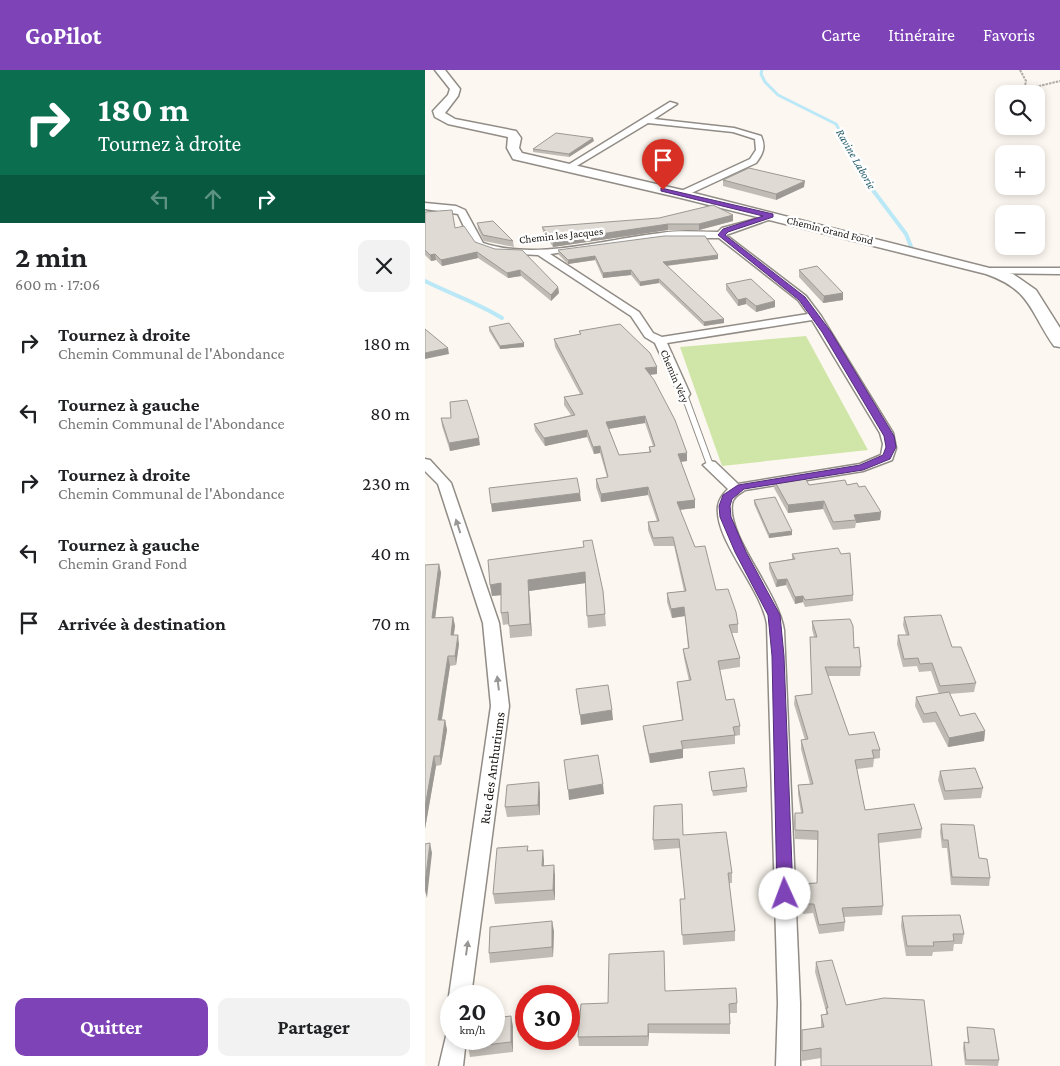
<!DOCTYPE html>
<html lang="fr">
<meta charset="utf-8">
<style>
body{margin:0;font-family:"Crimson Pro",serif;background:#f2f2f2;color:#202124;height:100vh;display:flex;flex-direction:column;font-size:19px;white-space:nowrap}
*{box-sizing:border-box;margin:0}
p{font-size:16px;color:#757577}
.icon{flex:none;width:28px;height:28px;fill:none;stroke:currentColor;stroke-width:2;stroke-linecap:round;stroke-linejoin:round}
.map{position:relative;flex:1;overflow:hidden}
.sheet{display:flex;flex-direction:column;background:#fff;width:425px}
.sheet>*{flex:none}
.guide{background:#0b6e4f;color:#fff;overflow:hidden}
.fabs{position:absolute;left:570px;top:15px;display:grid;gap:10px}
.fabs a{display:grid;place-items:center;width:50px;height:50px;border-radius:10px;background:#fff;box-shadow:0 2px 8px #0003;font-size:25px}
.speed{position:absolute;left:15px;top:915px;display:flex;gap:10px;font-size:25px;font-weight:700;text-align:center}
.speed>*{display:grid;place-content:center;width:65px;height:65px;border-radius:50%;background:#fff;box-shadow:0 2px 8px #0003;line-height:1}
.speed small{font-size:12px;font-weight:400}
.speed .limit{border:8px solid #d22;background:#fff;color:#111}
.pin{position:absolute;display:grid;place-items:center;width:42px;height:42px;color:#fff;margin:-51px -21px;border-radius:50% 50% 50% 0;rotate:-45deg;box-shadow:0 0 5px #0007}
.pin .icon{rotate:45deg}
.me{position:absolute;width:55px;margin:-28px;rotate:358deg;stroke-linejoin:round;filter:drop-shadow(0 0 4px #0008)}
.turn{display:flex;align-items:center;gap:18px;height:105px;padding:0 15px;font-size:22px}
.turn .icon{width:65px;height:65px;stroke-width:2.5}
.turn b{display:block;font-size:35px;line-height:42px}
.lanes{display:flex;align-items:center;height:48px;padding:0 15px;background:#0003;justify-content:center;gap:25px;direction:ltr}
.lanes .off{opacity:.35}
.round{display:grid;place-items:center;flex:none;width:52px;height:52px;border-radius:10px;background:#f2f2f2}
.headline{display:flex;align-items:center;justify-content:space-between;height:85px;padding:0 15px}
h1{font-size:30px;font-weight:700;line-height:38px}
.primary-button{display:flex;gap:10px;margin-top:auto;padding:10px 15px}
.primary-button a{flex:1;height:58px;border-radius:10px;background:#7f43b8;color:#fff;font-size:20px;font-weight:700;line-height:58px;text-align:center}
.primary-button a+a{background:#f2f2f2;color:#202124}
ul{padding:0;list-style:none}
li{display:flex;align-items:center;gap:15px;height:70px;padding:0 15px}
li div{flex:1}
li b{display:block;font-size:19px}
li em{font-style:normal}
header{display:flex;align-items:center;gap:30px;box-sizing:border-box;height:70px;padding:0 25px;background:#7f43b8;color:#fff}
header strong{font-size:24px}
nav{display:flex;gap:28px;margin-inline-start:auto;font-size:18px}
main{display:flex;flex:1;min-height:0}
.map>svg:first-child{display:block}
.green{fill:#d0e6a8}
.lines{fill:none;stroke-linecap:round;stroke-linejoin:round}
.stream-far1{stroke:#bbe8f7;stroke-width:3}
.stream{stroke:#bbe8f7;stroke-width:4}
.lane-casing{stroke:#918c86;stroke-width:2}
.street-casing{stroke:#918c86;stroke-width:3}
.secondary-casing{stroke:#918c86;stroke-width:3}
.path{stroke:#b0aca6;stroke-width:2;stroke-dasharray:2.5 1;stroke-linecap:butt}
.lane{fill:#fff;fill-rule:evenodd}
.street{fill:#fff;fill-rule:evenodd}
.secondary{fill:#fff;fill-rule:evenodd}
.wall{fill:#c0bbb5;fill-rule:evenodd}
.shaded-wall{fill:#9c9994}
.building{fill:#dfdad3;stroke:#9c9994;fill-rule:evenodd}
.oneway{fill:#989795}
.route{fill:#7f43b8;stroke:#532c78}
.labels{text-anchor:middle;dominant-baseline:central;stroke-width:5;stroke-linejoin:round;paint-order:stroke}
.far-street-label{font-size:11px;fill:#191714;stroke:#fff}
.far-water-label{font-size:12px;font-style:italic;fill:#285f6f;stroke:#fff}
.street-label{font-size:14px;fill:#191714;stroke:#fff}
</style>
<header>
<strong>GoPilot</strong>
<nav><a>Carte</a><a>Itinéraire</a><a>Favoris</a></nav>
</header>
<main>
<section class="sheet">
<div class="guide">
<div class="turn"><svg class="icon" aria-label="right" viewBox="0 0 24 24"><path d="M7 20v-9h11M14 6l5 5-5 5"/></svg><div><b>180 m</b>Tournez à droite</div></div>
<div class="lanes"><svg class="icon off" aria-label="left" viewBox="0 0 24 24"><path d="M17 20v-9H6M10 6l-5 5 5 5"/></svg><svg class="icon off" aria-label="ahead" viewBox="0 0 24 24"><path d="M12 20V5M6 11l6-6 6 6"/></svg><svg class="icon" aria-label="right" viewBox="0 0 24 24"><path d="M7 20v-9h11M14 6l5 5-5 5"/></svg></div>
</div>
<div class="headline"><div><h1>2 min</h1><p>600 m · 17:06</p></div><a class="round"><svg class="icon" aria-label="close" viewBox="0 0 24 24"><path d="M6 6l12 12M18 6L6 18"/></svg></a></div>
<ul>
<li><svg class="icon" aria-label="right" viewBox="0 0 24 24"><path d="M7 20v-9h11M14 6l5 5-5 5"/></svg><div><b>Tournez à droite</b><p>Chemin Communal de l'Abondance</p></div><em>180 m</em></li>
<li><svg class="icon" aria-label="left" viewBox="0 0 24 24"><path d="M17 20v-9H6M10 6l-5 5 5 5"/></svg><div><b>Tournez à gauche</b><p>Chemin Communal de l'Abondance</p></div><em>80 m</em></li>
<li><svg class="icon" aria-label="right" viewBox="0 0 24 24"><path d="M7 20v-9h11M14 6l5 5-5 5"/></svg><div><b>Tournez à droite</b><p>Chemin Communal de l'Abondance</p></div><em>230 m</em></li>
<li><svg class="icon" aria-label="left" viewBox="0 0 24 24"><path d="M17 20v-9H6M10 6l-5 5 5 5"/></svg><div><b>Tournez à gauche</b><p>Chemin Grand Fond</p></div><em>40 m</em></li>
<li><svg class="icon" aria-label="arrive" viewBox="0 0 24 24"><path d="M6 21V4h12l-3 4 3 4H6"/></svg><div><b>Arrivée à destination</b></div><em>70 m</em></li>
</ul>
<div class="primary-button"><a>Quitter</a><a>Partager</a></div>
</section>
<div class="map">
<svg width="635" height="996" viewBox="0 0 635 996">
<rect width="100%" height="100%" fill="#fcf7f0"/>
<path class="green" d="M381 266 443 380 297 396 255 277Z"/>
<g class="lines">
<path class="stream-far1" d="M337 0 336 4 340 12 353 25 411 54 445 116"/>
<path class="stream" d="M444 115 481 164 487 179
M0 211C26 224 53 233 77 248"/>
<defs>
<path id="lane" d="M259 322 262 324 288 395 287 396H283L282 395 256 324Z"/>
<path id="street" d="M245 32 252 34 229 49 309 58 336 66C341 77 338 84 331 93L260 126H254V122L325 89 331 80 330 69 308 62 223 53 145 100 138 98Z
M0 133 31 136 40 140 58 173C111 191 181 169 236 163 255 160 274 162 293 162L297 158 349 144V148L301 165 381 226 396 246 468 363 471 378 467 390 438 401 320 420C314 424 308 427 307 434 302 467 353 521 359 560L375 933V996H351L353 933 342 554C336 517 289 470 293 436 294 429 299 423 303 419L278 395 285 391 290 392 313 414 435 394 456 385 458 374 455 363 387 250 242 273 265 324 263 327H255L230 273 220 267 206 246 113 185 71 183 52 177 43 165 33 144 0 139ZM239 168H294L373 230 383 244 237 267 228 263 214 242 125 184Z
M566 198H635V204L562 203 561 201Z
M0 389 5 390 26 413 74 553 84 636 46 926H26V931L24 926 66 636 58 553 13 414 0 401Z
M26 960V969H41L38 996H14L22 962Z"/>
<path id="secondary" d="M10 0H20L35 19 33 26 20 43 30 49 91 61 96 68 94 78 97 83 257 120 588 204 611 220 635 258V277L629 276C604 240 606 220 561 204L256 128 88 89 82 78 83 67 23 54 10 47 8 41 23 25 25 19Z"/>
</defs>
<use href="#lane" class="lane-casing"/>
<use href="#street" class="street-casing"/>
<use href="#secondary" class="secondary-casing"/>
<path class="path" d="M595 0 601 11 600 16 610 17 635 11"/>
<use href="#lane" class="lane"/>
<use href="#street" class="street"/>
<use href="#secondary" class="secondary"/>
</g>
<path class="wall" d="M169 71 144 87 108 82V79Z
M298 110 379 117 351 130 298 116Z
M0 142 30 158 50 172 133 217 134 223 126 231 96 206 83 208 53 188 17 196 11 190 6 191 0 185Z
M308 145V151L274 160H243L128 177 118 162 117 157Z
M52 153 88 171 89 177 59 171 53 159Z
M133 180 293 189 242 196 299 253 279 256 234 213 215 216 206 205 178 208 170 190 143 194 134 185Z
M374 200 418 223V230L398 233 374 207Z
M301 214 350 237 331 242 321 234 313 236 301 220Z
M64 257 99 273V277L75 279 64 261Z
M154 261 232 297V304L225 305 262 391 256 392 270 430V438L255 440 270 477 291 520 313 554V563H307L315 588V597L295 600 301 630 315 656V665L310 666V674L258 679V688L225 693 219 665 218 656 257 650 253 621 252 612 264 611 259 588 258 579 263 578 260 546 247 548 242 532V523L259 521 249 476H229L223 460V452L232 451 223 425 176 432 171 417V409L182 407 175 383 169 384 162 367 120 376 110 361 109 354 146 345 139 335V327L155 324 130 277 129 269 155 264ZM220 353 228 376 224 377V382L194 385 184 359Z
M16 348 55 375 25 381 17 356Z
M349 410 384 415H422L434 417 456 442 455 450 431 453 430 458 408 460 398 439 363 443 349 418Z
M329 430 367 461V465L344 468 329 434Z
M159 477 178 521 181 556 163 558 160 513 104 521 107 566 85 568 84 554 78 555 76 543V525L67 526 65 515Z
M367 484 428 525V531L380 537 378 532 370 534 361 515 351 517 344 499V493L367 489Z
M14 494 16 503 10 548 28 547 30 556 29 565 34 574 31 595 25 596 17 650H20L22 660 16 695 11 696 0 759V495Z
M479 547 527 577 551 613 549 622 524 624 535 646 560 661 559 671 523 677 510 652 498 653 490 636 491 627 514 624 506 601 494 602 492 596 478 597 472 574 473 565H481L478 555Z
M387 551 429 578 436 597 435 606H403L424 665 455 680V688L449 689 448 697 432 699 440 740 497 759 496 768 454 773 458 836 457 845 419 847 420 852 419 861 394 864 388 843 378 844 374 824 375 814 392 813V770L370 769 369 752 370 743H376L373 724V715L385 714 376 679V670H380L369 634 370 626 387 624 385 567H389L387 559Z
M515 701 558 718 556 728 519 730 513 710Z
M284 702 322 717V722L288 726Z
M115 722V745L82 747 80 737Z
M516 754 554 788 565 808 564 816 526 815 522 778H517L515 762Z
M258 765 307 803V813H304L310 861V871L258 875 255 829H260L255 778 229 780 228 770Z
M103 776V781L119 790V796L130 805V830L70 834 68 824Z
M477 846 539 864 537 874H529L528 881 508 882 507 886H481L476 856Z
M129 861 128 887 65 893 64 883Z
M391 892 421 935 507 996H396V988L377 991V960L396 957V945H401V941L390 902Z
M241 921 312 933V943H305V964L224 963 223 976H154L153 967 183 933Z
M88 956V982L45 987 43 977Z
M542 957 574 990 573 996 540 995 538 978 539 972 543 973 542 963Z"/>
<path class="shaded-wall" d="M168 68 169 71 144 87V84Z
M380 111 379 117 351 130V124Z
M308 145V151L274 160V154Z
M243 154V160L128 177V171Z
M52 182 53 188 17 196 16 190Z
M10 184 11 190 6 191 5 185Z
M293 185V189L238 196V192Z
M170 186V190L143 194V190Z
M95 200 96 206 83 208 82 203Z
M206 200V205L178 208V203Z
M234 209V213L215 216V212Z
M133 217 134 223 126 231V225Z
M418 223V230L398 233 399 226Z
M321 228V234L313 236V230Z
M350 231V237L331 242V236Z
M299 249V253L279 256V252Z
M99 273V277L75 279V276Z
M23 278 24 284 0 289V283Z
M232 297V304L220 305V298Z
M220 346V353L182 359 181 352Z
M162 360V367L120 376 119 368Z
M54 368 55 375 25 381 24 373Z
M175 376V383L169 384 168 377Z
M262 383V391L253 392V384Z
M223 417V425L176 432V424Z
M155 423 156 431 67 442 66 434Z
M270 430V438L252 440V432Z
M399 431 398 439 363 443V435Z
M456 442 455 450 431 453V450L429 445Z
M367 461V465L344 468V464Z
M14 494 16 503 9 557 7 548Z
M160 502 161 513 104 521 107 566 105 554 103 510Z
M362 509 361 515 351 517 352 510Z
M76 513 77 525 67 526 65 515Z
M378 526V532L370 534V527Z
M259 537 260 546 247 548 246 539Z
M28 547 30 556 27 574 26 565Z
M33 565 34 574 31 595 30 586Z
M23 586 25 596 15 660 13 650Z
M187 640 188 650 156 655 155 645Z
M20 650 22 660 16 695 15 686Z
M560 661 559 671 523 677 524 668Z
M258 679V688L225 693 224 684Z
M9 686 11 696 0 759V737Z
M114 712 115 722V745L113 735Z
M178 714 179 724 144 730 143 720Z
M5 773 7 783 2 828 0 821V813Z
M118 780 119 790 118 806 117 796Z
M129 795 130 805V830L128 820Z
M127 851 129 861 128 887 127 877Z
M86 946 88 956V982L86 972Z
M223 954 224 963 223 976Z"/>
<path class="building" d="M131 63 168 68 144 84 108 79Z
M324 98 380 111 351 124 298 110Z
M288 135 308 145 274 154H243L128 171 117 157 234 148Z
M27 140 30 158 39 156 50 172 70 179 97 180 133 217 126 225 95 200 82 203 52 182 16 190 10 184 5 185 0 180V142Z
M68 151 88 171 58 165 52 153Z
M239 166H280L293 185 238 192 299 249 279 252 234 209 215 212 206 200 178 203 170 186 143 190 133 180Z
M392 196 418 223 399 226 374 200Z
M326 209 350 231 331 236 321 228 313 230 301 214Z
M84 253 99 273 75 276 64 257Z
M195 254 225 283 232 297 220 298 229 310 250 350 262 383 253 384 270 430 252 432 270 477 280 476 291 520 303 519 311 542 313 554 304 555 315 588 293 591 301 630 309 629 315 656 308 657 310 665 256 671 258 679 224 684 218 656 258 650 252 612 266 610 258 579 264 578 259 537 246 539 242 523 261 521 248 467 228 468 223 452 234 451 223 417 176 424 171 409 183 407 175 376 168 377 162 360 119 368 109 354 150 345 139 327 158 324 129 269 156 264 154 261ZM220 346 230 376 224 377 226 382 194 385 181 352Z
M0 259 23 278 0 283Z
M42 330 54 368 24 373 16 348H26L25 332Z
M379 406 384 415 420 410 422 415 432 413 434 417 440 416 456 442 429 445 431 450 408 452 399 431 363 435 349 410Z
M152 408 155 423 66 434 64 418Z
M350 427 367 461 344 464 329 430Z
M167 470 178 521 180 544 162 546 160 502 103 510 105 554 84 556 83 542 76 543V513L65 515 63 490 159 477 158 471Z
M413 478 416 484 425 483 428 525 380 530 378 526 370 527 362 509 352 510 344 493 370 489 367 484Z
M14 494 7 548 28 547 26 565H33L30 586H23L13 650H20L15 686H9L0 737V495Z
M516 545 527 577H536L551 613 515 616 507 593 495 594 493 588 479 589 473 565H484L479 547Z
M425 549 428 556 429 578 434 577 436 597H400L424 665 449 662 455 680H447L449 688 430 690 440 740 489 734 497 759 453 764 458 836 417 838 420 852 394 855 389 834H378L375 814 392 813 393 761 370 760V743H378L373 715 388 714 376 670 383 669 370 626 387 624 385 567H392L387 551Z
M183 615 187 640 155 645 151 619Z
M524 622 535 646 550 643 560 661 524 668 511 642 499 644 491 627Z
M173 685 178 714 143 720 139 690Z
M319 698 322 717 287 721 284 702Z
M550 698 558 718 520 721 515 701Z
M114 712 113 735 80 737 82 715Z
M257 734 258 765 301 762 307 803H303L310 861 257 865 255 829H260L254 769 228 770 229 736Z
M516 754 549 755 554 788 562 789 565 808 527 807 523 770H518Z
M5 773 0 813V774Z
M103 776 102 781 118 780 117 796 129 795 128 820 68 824 72 778Z
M535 845 539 864H528L529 871 508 872 509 876H482L477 846Z
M127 851V877L64 883 65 857Z
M239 881 240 921 311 918 312 933 304 934 305 954H223V966L153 967 156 934 183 933 184 884Z
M407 890 421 935 459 928 499 930 507 996H396V978L377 981V960L399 957 396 945 403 944 401 938H403L391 892Z
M86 946V972L43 977V969H69V948Z
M542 957 569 959 574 990H541L539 972 544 973Z"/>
<defs><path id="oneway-solid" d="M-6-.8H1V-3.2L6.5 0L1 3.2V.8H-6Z" transform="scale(1.25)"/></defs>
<g class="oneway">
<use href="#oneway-solid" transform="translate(33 456) rotate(-108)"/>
<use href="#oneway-solid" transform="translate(73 613) rotate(-97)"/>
<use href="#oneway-solid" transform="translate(42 878) rotate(-82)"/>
</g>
<path class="route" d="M236 118 348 144V147L303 162 300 165 380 227 406 262 469 366 471 377 465 389 438 400 319 419 307 429 305 436 306 447 321 482 355 545 359 586 368 824 365 828 360 830 354 828 352 824 347 586 343 545 310 482 295 447 294 436 298 425 313 415 435 395 458 385 461 377 459 366 397 262 374 230 293 165 298 159 338 146 236 121Z"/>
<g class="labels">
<g class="far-street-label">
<text transform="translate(405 160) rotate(14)">Chemin Grand Fond</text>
<text transform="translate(136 165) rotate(-6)">Chemin les Jacques</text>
<text transform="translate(250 306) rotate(67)">Chemin Véry</text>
</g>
<g class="far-water-label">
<text transform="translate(431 89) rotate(60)">Ravine Laborie</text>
</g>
<g class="street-label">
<text transform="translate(67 698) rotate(-82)">Rue des Anthuriums</text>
</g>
</g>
</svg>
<div class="fabs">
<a><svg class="icon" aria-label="search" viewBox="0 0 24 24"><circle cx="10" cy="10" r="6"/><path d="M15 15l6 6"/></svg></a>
<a>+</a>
<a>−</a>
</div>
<div class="speed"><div>20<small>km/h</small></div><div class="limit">30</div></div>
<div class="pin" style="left:238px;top:120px;background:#d93025"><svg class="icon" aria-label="arrive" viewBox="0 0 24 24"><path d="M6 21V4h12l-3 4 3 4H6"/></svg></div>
<svg class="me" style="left:360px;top:824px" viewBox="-20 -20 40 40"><circle r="19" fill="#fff"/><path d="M0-13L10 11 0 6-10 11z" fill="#7f43b8"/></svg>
</div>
</main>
